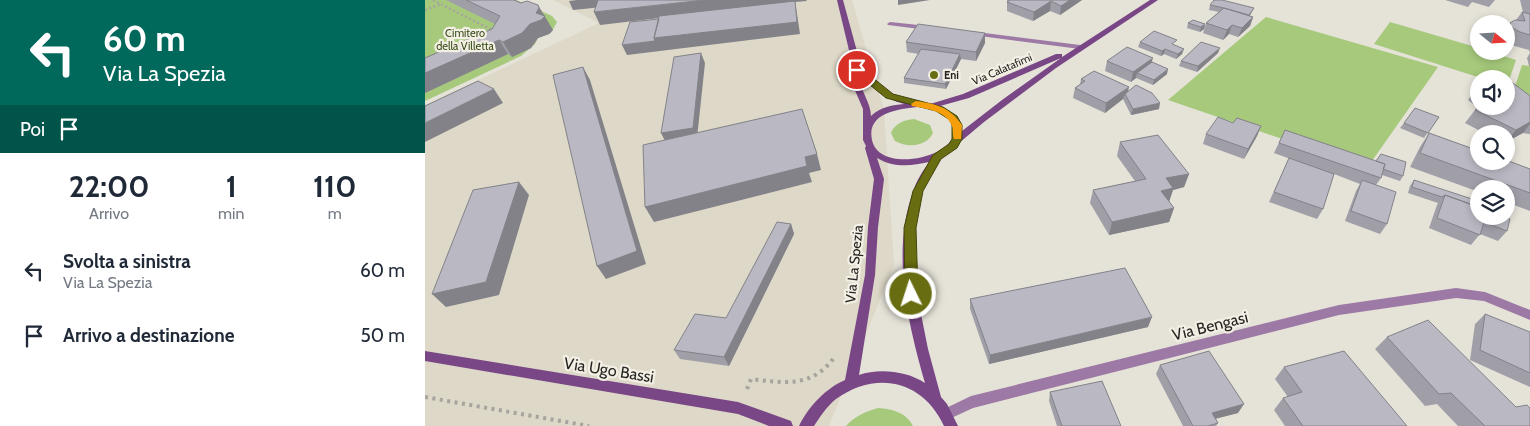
<!DOCTYPE html>
<html lang="it">
<style>
body{margin:0;font-family:Cabin,sans-serif;background:#f2f2f3;color:#1f2937;height:100vh;display:flex;flex-direction:column;font-size:19px;white-space:nowrap}
*{box-sizing:border-box;margin:0}
p{font-size:16px;color:#747a83}
.icon{flex:none;width:28px;height:28px;fill:none;stroke:currentColor;stroke-width:2;stroke-linecap:round;stroke-linejoin:round}
.map{position:relative;flex:1;overflow:hidden}
.side{display:flex;flex-direction:column;background:#fff;width:425px}
.side>*{flex:none}
.guide{background:#00695c;color:#fff;overflow:hidden}
.needle{width:32px;rotate:108deg}
.fabs{position:absolute;left:1045px;top:15px;display:grid;gap:10px}
.fabs a{display:grid;place-items:center;width:45px;height:45px;border-radius:50%;background:#fff;box-shadow:0 2px 8px #0003;font-size:25px}
.pin{position:absolute;display:grid;place-items:center;width:42px;height:42px;color:#fff;margin:-21px;border:2px solid #fff;border-radius:50%;box-shadow:0 1px 5px #0007}
.me{position:absolute;width:55px;margin:-28px;rotate:356deg;stroke-linejoin:round;filter:drop-shadow(0 0 4px #0008)}
.turn{display:flex;align-items:center;gap:18px;height:105px;padding:0 20px;font-size:22px}
.turn .icon{width:65px;height:65px;stroke-width:2.5}
.turn b{display:block;font-size:35px;line-height:42px}
.then{display:flex;align-items:center;height:48px;padding:0 20px;background:#0003;gap:10px;font-size:19px}
.eta{display:flex;justify-content:space-evenly;align-items:center;height:85px;text-align:center}
.eta b{font-size:30px;font-weight:800;line-height:35px}
ul{padding:0;list-style:none}
li{display:flex;align-items:center;gap:15px;height:65px;padding:0 20px}
li div{flex:1}
li b{display:block;font-size:19px}
li em{font-style:normal}
main{display:flex;flex:1;min-height:0}
.map>svg:first-child{display:block}
.built{fill:#ddd8c7}
.green{fill:#a6c97c}
.lines{fill:none;stroke-linecap:round;stroke-linejoin:round}
.path-far1{stroke:#a6a49c;stroke-width:2.5;stroke-dasharray:2 2.5;stroke-linecap:butt}
.path{stroke:#a6a49c;stroke-width:4;stroke-dasharray:3 4.5;stroke-linecap:butt}
.street{fill:#9d79a5;fill-rule:evenodd}
.secondary{fill:#794686;fill-rule:evenodd}
.wall{fill:#a09fa8}
.shaded-wall{fill:#828288}
.building{fill:#bab9c3;stroke:#828288}
.route{fill:#686d11;stroke:#44470b}
.slow{fill:#f59e0b}
.poi-dot{fill:#686d11;stroke:#f3efe5;stroke-width:2}
.labels{text-anchor:middle;dominant-baseline:central;stroke-width:4.5;stroke-linejoin:round;paint-order:stroke}
.far-park-label{font-size:11px;fill:#354a14;stroke:#f3efe5}
.far-street-label{font-size:11px;fill:#24231f;stroke:#f3efe5}
.far-poi-label{font-size:11px;font-weight:bold;fill:#24231f;stroke:#f3efe5;text-anchor:start}
.street-label{font-size:14px;fill:#24231f;stroke:#f3efe5}
.near-street-label{font-size:16px;fill:#24231f;stroke:#f3efe5}
</style>
<main>
<section class="side">
<div class="guide">
<div class="turn"><svg class="icon" aria-label="left" viewBox="0 0 24 24"><path d="M17 20v-9H6M10 6l-5 5 5 5"/></svg><div><b>60 m</b>Via La Spezia</div></div>
<div class="then">Poi<svg class="icon" aria-label="arrive" viewBox="0 0 24 24"><path d="M6 21V4h12l-3 4 3 4H6"/></svg></div>
</div>
<div class="eta">
<div><b>22:00</b><p>Arrivo</p></div>
<div><b>1</b><p>min</p></div>
<div><b>110</b><p>m</p></div>
</div>
<ul>
<li><svg class="icon" aria-label="left" viewBox="0 0 24 24"><path d="M17 20v-9H6M10 6l-5 5 5 5"/></svg><div><b>Svolta a sinistra</b><p>Via La Spezia</p></div><em>60 m</em></li>
<li><svg class="icon" aria-label="arrive" viewBox="0 0 24 24"><path d="M6 21V4h12l-3 4 3 4H6"/></svg><div><b>Arrivo a destinazione</b></div><em>50 m</em></li>
</ul>
</section>
<div class="map">
<svg width="1105" height="426" viewBox="0 0 1105 426">
<rect width="100%" height="100%" fill="#e5e2d8"/>
<path class="built" d="M128 0H427L459 110 469 265 404 426H0V105L174 23Z"/>
<path class="green" d="M0 0H91L127 16 132 22 126 33 113 38 110 44 96 56 0 101Z
M841 17 1013 67 942 168 743 100Z
M965 22 1054 48V51H1063L1091 60 1082 86 1081 79H1059L949 44Z
M1097 65 1105 66V97L1088 93Z
M489 119 505 125 508 133C501 147 483 148 470 141L466 133C470 123 479 120 489 119Z
M453 408C467 409 481 412 488 426H421C430 416 440 412 453 408Z"/>
<g class="lines">
<path class="path-far1" d="M8 0 69 31
M0 10 16 4"/>
<path class="path" d="M322 389 326 379C358 383 386 388 408 359
M0 397 164 426"/>
<path class="street" d="M465 22 503 26 507 28 503 30 463 25 462 24Z
M544 31 655 45 659 47 655 49 547 35H544Z
M1031 288 1060 292 1105 310V320L1059 301 1031 298 914 315 548 408 522 420 517 418 515 414 517 410 546 396 914 305Z"/>
<path class="secondary" d="M412 0H418L436 66 459 89 471 96 490 103 505 104 538 94 631 54H637V57L725 0H733L631 68 559 122 515 159 498 190 491 213 489 239 492 294 503 349 516 397 522 404 533 426H519C498 380 451 370 411 399 402 406 395 417 389 426H374C383 407 401 388 420 380L440 275 443 227 449 179 440 148 441 146 438 140V109L426 81 428 67ZM636 58 577 100 537 131C536 119 525 111 515 106L544 98ZM435 74C450 90 458 98 479 104 468 105 455 107 446 116 446 101 433 89 435 74ZM493 107C505 108 516 111 524 120 552 152 455 179 447 140 441 112 475 109 493 107ZM452 158C469 168 486 166 504 162 498 171 491 181 488 192 466 252 483 324 500 383 482 371 454 368 434 375L450 275 453 227 459 179Z
M0 351 313 402 366 421 368 426H344L313 414 0 361Z"/>
</g>
<path class="wall" d="M21 0H89L119 15 128 30 124 34 113 38 106 48 87 57 83 54 0 93V58L67 29 70 24Z
M582 0H657L635 15 625 11 608 21 582 11Z
M1020 0H1070L1064 7 1047 2 1043 7Z
M1095 0H1105V66H1104L1102 58 1105 53 1104 50 1086 45 1081 42V28L1085 23 1091 20 1097 12H1098Z
M785 5 829 8 825 16 828 17 825 26 813 37 804 34 798 40 778 33 781 23 794 12 784 10Z
M763 23 780 24 779 29 775 32 762 28Z
M481 42 560 43 551 61 536 59 521 89 479 83V78L494 54 482 52Z
M715 42 751 46 757 54 751 59 739 54 736 56 713 47Z
M793 53 772 72 754 66 756 61Z
M682 61 742 74 728 85 711 78 706 82 680 71Z
M656 79 703 91 734 109 706 115 698 99 680 113 648 98 650 88 655 84Z
M1054 86V106H1081L1105 96V134L1098 133 1081 142V134H1061L1040 123 1050 110 1053 108 1043 100 1052 87Z
M1014 117 999 138 975 128 979 123Z
M808 123 836 126 832 136 819 159 778 144 781 134Z
M860 130 978 176 975 181 957 175 956 178 951 185 962 224 955 234 920 221 931 191 935 184 909 174 898 209 892 219 844 202 864 158 885 166 849 153Z
M1004 133 1105 169V211L1081 202V189H1054V192L985 167 995 147Z
M695 142 764 174 759 187 748 190 744 201 749 208 744 222 684 235 665 203 668 190 710 181 692 156Z
M989 180 1053 207 1082 231 1073 241 1055 234 1046 245 1004 228 1012 205 1013 203 983 193 985 186Z
M366 224 369 234 304 366 255 359 249 350 301 318Z
M545 299 723 327 564 364 545 309Z
M1060 314 1105 332V387L1045 360 1050 324Z
M962 337 1105 426H1033L1012 404 1000 406 950 349Z
M735 365 813 413 790 419 793 423 791 426H758L731 374Z
M859 367 982 426H860L849 410 858 398 863 397 850 379Z
M625 392 696 426H632L624 401Z"/>
<path class="shaded-wall" d="M152 0H208L207 4 148 10 144 1Z
M280 0H381L382 1 370 2 372 14 375 34 202 55 197 45 229 38 370 2 175 25 169 12Z
M473 0H505L473 5Z
M645 0H657L635 15 636 6Z
M626 1 625 11 608 21 609 12Z
M113 5 128 30 124 34 113 38 106 48 87 57 78 42 105 24 111 13Z
M828 17 825 26 813 37 817 28Z
M780 24 779 29 775 32 776 27Z
M807 25 804 34 798 40 802 30Z
M560 33V43L551 61V52Z
M74 40 83 54 0 93V73Z
M795 48 793 53 772 72 773 66Z
M740 49 739 54 736 56 737 51Z
M759 49 757 54 751 59 753 54Z
M276 53 280 63 272 138 241 143 236 133Z
M535 54 536 59 521 89 520 84Z
M728 58 725 67 712 73 711 78 706 82 708 72Z
M158 67 165 80 221 264 181 279 172 266Z
M743 69 742 74 728 85 729 80Z
M704 87 702 97 700 94 698 99 680 113 681 103Z
M69 89 78 103 0 142V123Z
M735 103 734 109 706 115 708 109Z
M1105 122V124L1098 133 1081 142 1091 130Z
M836 126 832 136 819 159 823 149Z
M392 154 396 170 384 173 387 182 229 222 220 207 380 157Z
M764 174 759 187 748 190 744 202 732 204 741 178Z
M94 182 104 195 74 295 21 307 7 294Z
M749 208 744 222 684 235 687 222Z
M366 224 369 234 304 366 299 357Z
M727 317 723 327 564 364 565 355Z
M819 404 813 413 781 421 787 413Z"/>
<path class="building" d="M41 0H89L96 3 102 1 113 5 114 8 111 13 120 16 116 20 105 24 97 33 78 42 74 40 0 73V58L67 29 75 16Z
M173 0H280L169 12Z
M585 0H645L636 6 626 1 609 12 582 2Z
M789 0H797L829 8 824 15 799 8 785 5Z
M370 1 372 22 229 38 234 16Z
M799 8 828 17 817 28 807 25 802 30 781 23Z
M1097 12 1105 14V35L1095 32 1086 27 1085 23 1090 20 1100 21Z
M234 19 229 38 230 41 197 45 205 22Z
M768 20 780 24 776 27 763 23Z
M493 24 560 33 551 52 481 42Z
M729 31 752 40 747 44 759 49 753 54 740 49 737 51 715 42Z
M776 42 795 48 773 66 756 61Z
M702 47 728 58 708 72 682 61Z
M496 49 535 54 520 84 479 78Z
M276 53 268 128 236 133 249 57Z
M727 62 743 69 729 80 712 73Z
M158 67 212 251 172 266 128 75Z
M669 71 704 87 681 103 650 88 660 81 656 79Z
M53 81 69 89 0 123V106Z
M1081 83H1088L1105 96V122L1091 130 1050 110 1056 106H1081Z
M711 85 727 93 735 103 708 109 700 94Z
M990 108 1014 117 1003 133 979 123Z
M377 109 392 154 380 157 382 166 220 207 218 145Z
M793 117 808 123 812 118 836 126 823 149 781 134Z
M860 130 960 164 956 178 854 143Z
M1004 133 1054 151V161H1081V160L1105 169V193L995 153Z
M733 135 764 174 741 178 748 188 736 191 749 208 687 222 668 190 721 179 695 142Z
M956 154 981 162 978 176 958 169 960 164 951 161Z
M864 158 909 174 898 209 849 192Z
M937 180 971 192 962 224 926 211Z
M989 180 1053 201V207L1020 195 1017 197 987 187Z
M94 182 61 282 7 294 48 190Z
M1020 195 1054 207V216H1078L1085 219 1082 231 1059 222 1055 235 1012 218Z
M352 222 366 224 299 357 249 350 270 314 301 318Z
M700 268 727 317 565 355 545 299Z
M1060 314 1105 332V373L1055 350Z
M1003 320 1091 407 1102 405 1105 408V426H1060L1026 393 1014 394 962 337Z
M784 351 819 404 787 413 793 423 783 426H768L735 365Z
M919 351 982 426H878L858 398 877 392 859 367Z
M677 381 696 426H637L625 392Z"/>
<path class="route" d="M432 65 468 94 518 107 532 116 537 125V139L532 148 516 159 498 191 491 228 493 294 491 298 486 299 482 298 480 294 479 228 488 191 508 155 524 144 527 139V125L525 120 511 111 461 98 429 72 427 67Z"/>
<path class="slow" d="M491 101C512 104 524 107 537 125L536 139H529C527 135 529 128 526 124 519 110 501 109 487 106L486 104Z"/>
<circle class="poi-dot" cx="509" cy="75" r="5"/>
<g class="labels">
<g class="far-park-label">
<text x="40" y="33">Cimitero<tspan x="40" dy="13">della Villetta</tspan></text>
</g>
<g class="far-street-label">
<text transform="translate(577 69) rotate(-23)">Via Calatafimi</text>
</g>
<g class="far-poi-label">
<text x="519" y="75">Eni</text>
</g>
<g class="street-label">
<text transform="translate(429 264) rotate(-84)">Via La Spezia</text>
</g>
<g class="near-street-label">
<text transform="translate(785 326) rotate(-14)">Via Bengasi</text>
<text transform="translate(184 370) rotate(9)">Via Ugo Bassi</text>
</g>
</g>
</svg>
<div class="fabs">
<a><svg class="needle" viewBox="-14 -14 28 28"><path d="M0-13l5 13h-10z" fill="#e53935"/><path d="M0 13l5-13h-10z" fill="#747a83"/></svg></a>
<a><svg class="icon" aria-label="sound" viewBox="0 0 24 24"><path d="M4 9h4l5-4v14l-5-4H4zM17 9q2 3 0 6"/></svg></a>
<a><svg class="icon" aria-label="search" viewBox="0 0 24 24"><circle cx="10" cy="10" r="6"/><path d="M15 15l6 6"/></svg></a>
<a><svg class="icon" aria-label="layers" viewBox="0 0 24 24"><path d="M12 4l9 5-9 5-9-5zM3 14l9 5 9-5"/></svg></a>
</div>
<div class="pin" style="left:432px;top:70px;background:#d93025"><svg class="icon" aria-label="arrive" viewBox="0 0 24 24"><path d="M6 21V4h12l-3 4 3 4H6"/></svg></div>
<svg class="me" style="left:486px;top:294px" viewBox="-20 -20 40 40"><circle r="17" fill="#686d11" stroke="#fff" stroke-width="3"/><path d="M0-11L8 9 0 5-8 9z" fill="#fff"/></svg>
</div>
</main>
